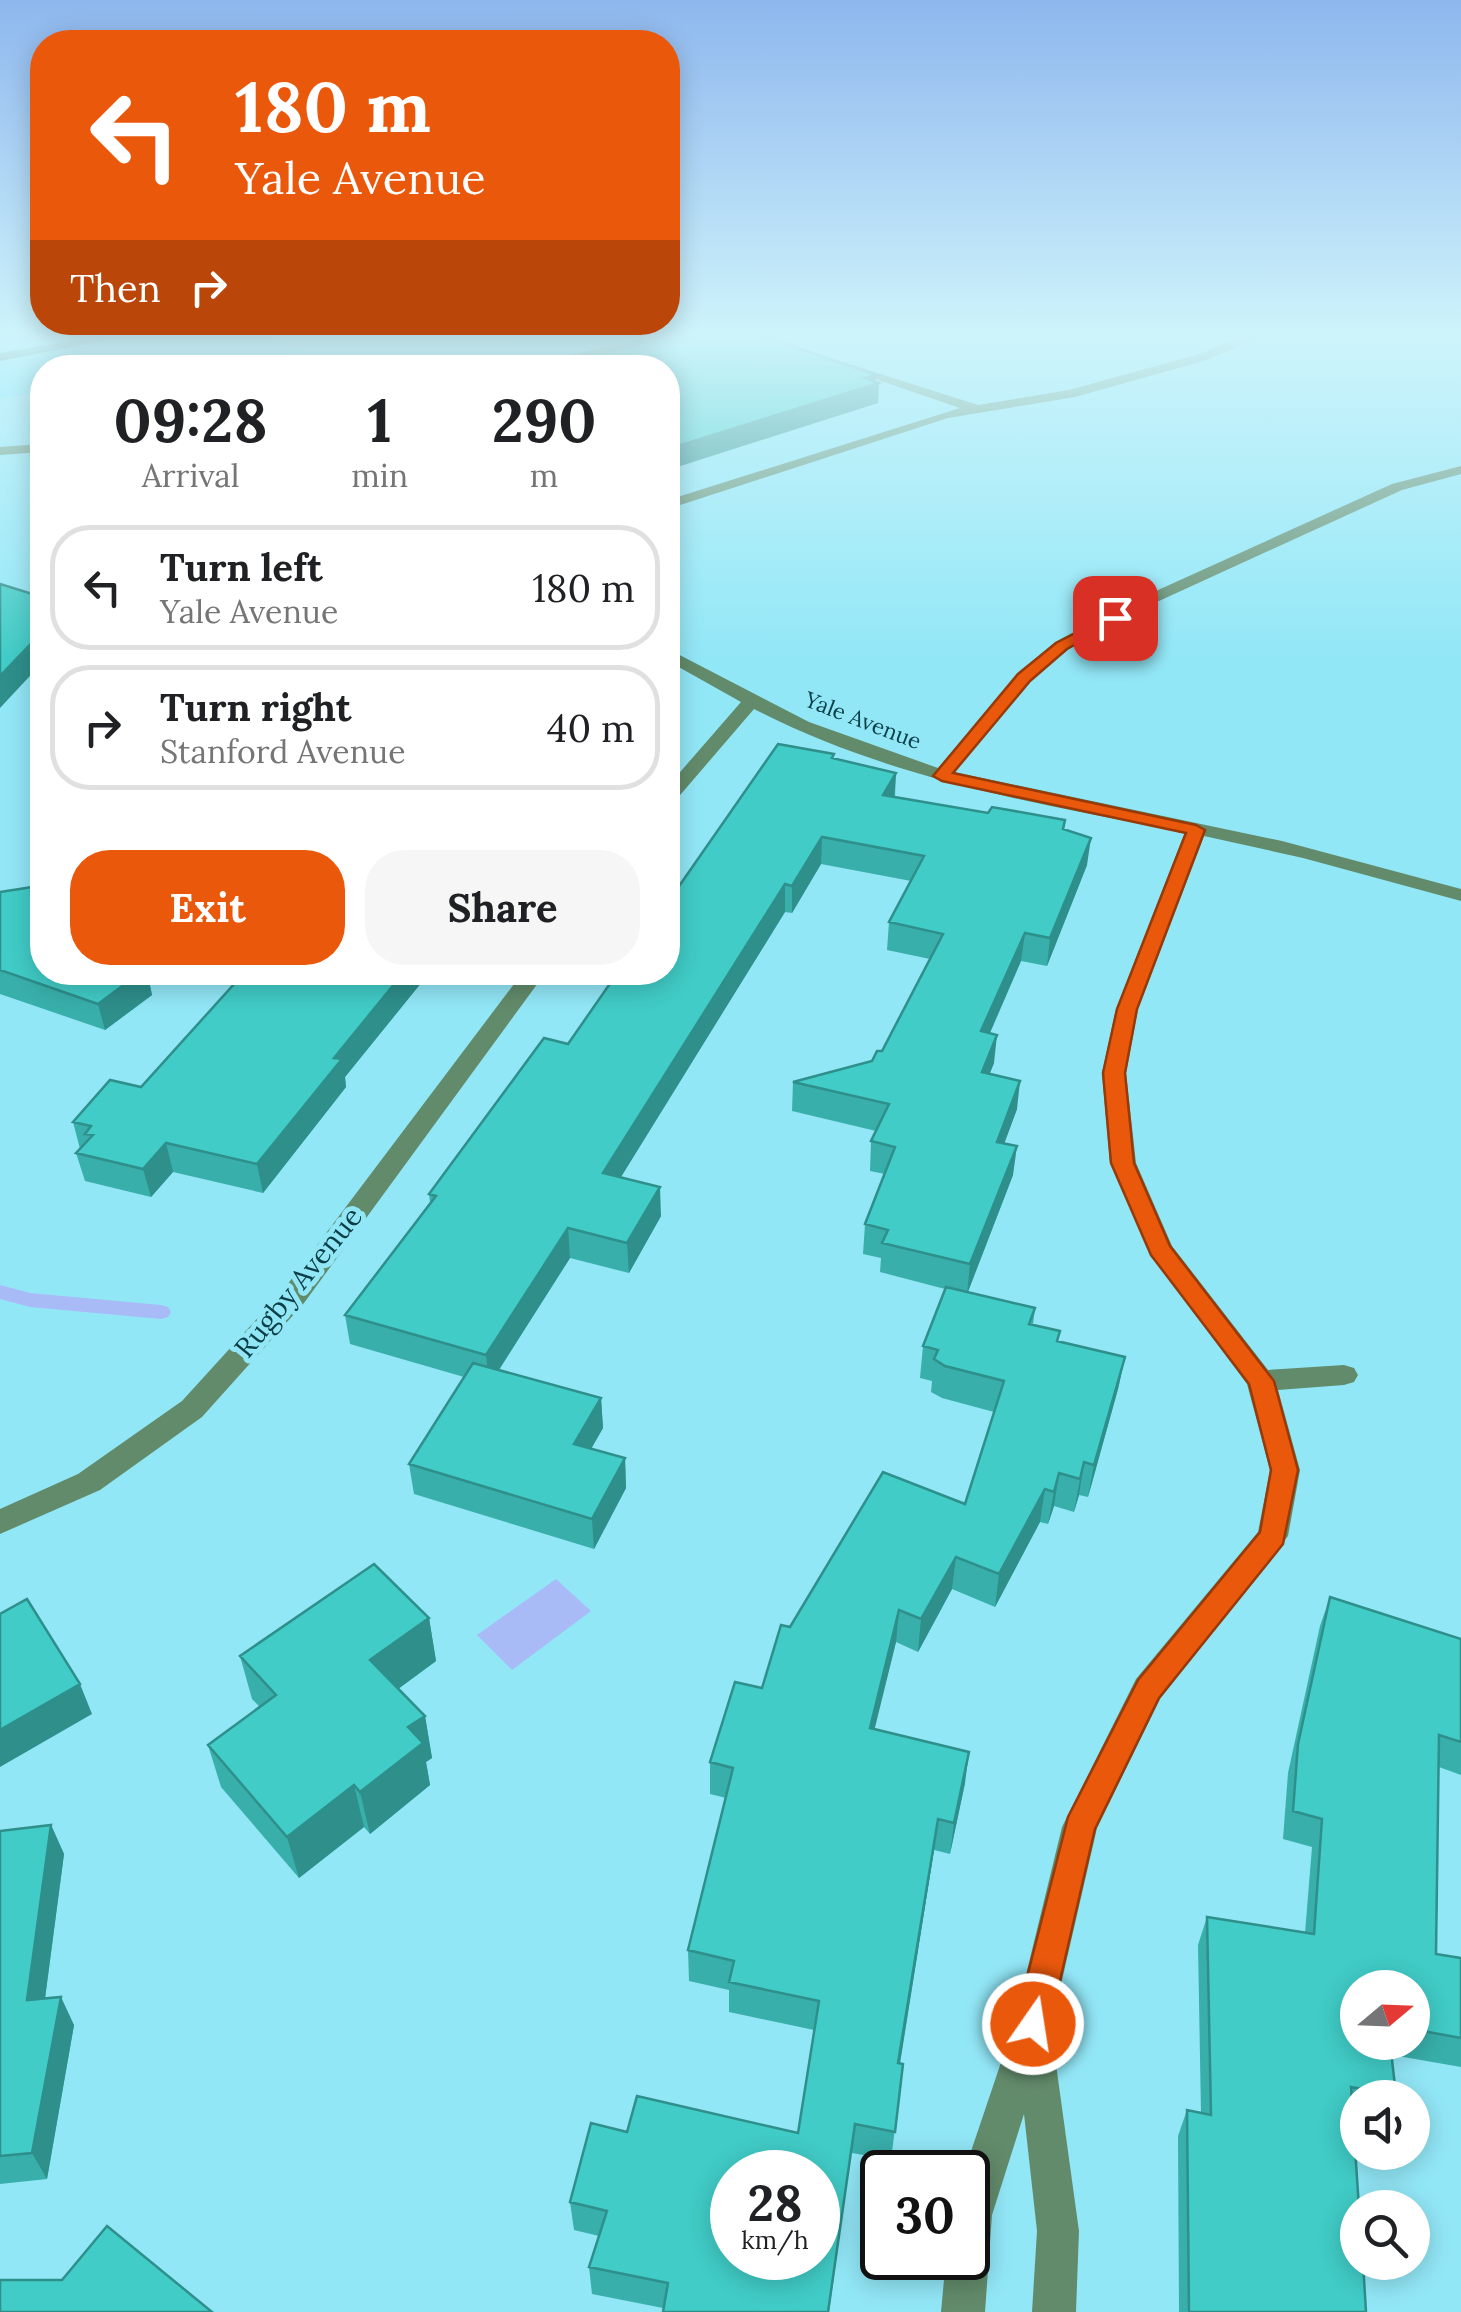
<!DOCTYPE html>
<style>
body{margin:0;font-family:Lora,serif;background:#f6f6f6;color:#202124;height:100vh;display:flex;flex-direction:column;font-size:38px;white-space:nowrap}
*{box-sizing:border-box;margin:0}
p{font-size:32px;color:#757577}
.icon{flex:none;width:55px;height:55px;fill:none;stroke:currentColor;stroke-width:2;stroke-linecap:round;stroke-linejoin:round}
.map{position:relative;flex:1;overflow:hidden}
.panel{position:absolute;left:30px;top:355px;width:650px;height:630px;display:flex;flex-direction:column;background:#fff;border-radius:40px;box-shadow:0 5px 25px #0003}
.panel>*{flex:none}
.banner{position:absolute;left:30px;top:30px;width:650px;height:305px;border-radius:40px;box-shadow:0 5px 25px #0003;background:#ea580c;color:#fff;overflow:hidden}
.needle{width:65px;rotate:71deg}
.buttons{position:absolute;left:1340px;top:1970px;display:grid;gap:20px}
.buttons a{display:grid;place-items:center;width:90px;height:90px;border-radius:50%;background:#fff;box-shadow:0 5px 25px #0003;font-size:50px}
.speed{position:absolute;left:710px;top:2150px;display:flex;gap:20px;font-size:50px;font-weight:700;text-align:center}
.speed>*{display:grid;place-content:center;width:130px;height:130px;border-radius:50%;background:#fff;box-shadow:0 5px 25px #0003;line-height:1}
.speed small{font-size:25px;font-weight:400}
.speed .limit{border:5px solid #111;border-radius:15px;background:#fff;color:#111}
.pin{position:absolute;display:grid;place-items:center;width:85px;height:85px;color:#fff;margin:-42px;border-radius:20px;box-shadow:0 5px 15px #0006}
.me{position:absolute;width:110px;margin:-55px;rotate:13deg;stroke-linejoin:round;filter:drop-shadow(0 0 8px #0008)}
.turn{display:flex;align-items:center;gap:35px;height:210px;padding:0 40px;font-size:45px}
.turn .icon{width:130px;height:130px;stroke-width:2.5}
.turn b{display:block;font-size:70px;line-height:85px}
.then{display:flex;align-items:center;height:95px;padding:0 40px;background:#0003;gap:20px;font-size:38px}
.eta{display:flex;justify-content:space-evenly;align-items:center;height:170px;text-align:center}
.eta b{font-size:60px;font-weight:700;line-height:70px}
.cta{display:flex;gap:20px;margin-top:auto;padding:20px 40px}
.cta a{flex:1;height:115px;border-radius:40px;background:#ea580c;color:#fff;font-size:40px;font-weight:700;line-height:115px;text-align:center}
.cta a+a{background:#f6f6f6;color:#202124}
ul{padding:0;list-style:none}
li{display:flex;align-items:center;gap:30px;height:125px;margin:0 20px 15px;padding:0 20px;border:5px solid #e0e0e0;border-radius:40px}
li div{flex:1}
li b{display:block;font-size:38px}
li em{font-style:normal}
.map>svg:first-child{display:block}
.built{fill:#64e4fb}
.water{fill:#a8bbf6}
.lines{fill:none;stroke-linecap:round;stroke-linejoin:round}
.stream{fill:#a8bbf6;fill-rule:evenodd}
.minor{fill:#628b6b;fill-rule:evenodd}
.major{fill:#154424;fill-rule:evenodd}
.wall{fill:#38afab;fill-rule:evenodd}
.shaded-wall{fill:#2e8f8b}
.building{fill:#41ccc7;stroke:#2e8f8b;stroke-width:2.5;fill-rule:evenodd}
.route{fill:#ea580c;stroke:#983908;stroke-width:2.5}
.labels{text-anchor:middle;dominant-baseline:central;stroke-width:10;stroke-linejoin:round;paint-order:stroke}
.far-street-label{font-size:22px;fill:#0b3e46;stroke:#92e7f7}
.street-label{font-size:28px;fill:#0b3e46;stroke:#92e7f7}
</style>
<div class="map">
<svg width="1461" height="2312" viewBox="0 0 1461 2312">
<rect width="100%" height="100%" fill="#92e7f7"/>
<path class="built" d="M0 335H266L303 350 224 367 209 361 172 368H42V391L0 399Z"/>
<path class="water" d="M556 1579 591 1611 512 1670 477 1635Z"/>
<g class="lines">
<path class="stream" d="M0 1285 30 1293 161 1305 168 1307 171 1312 168 1317 161 1319 30 1307 0 1299Z"/>
<path class="minor" d="M661 335H686L536 368H509Z
M1247 335H1264L1207 360 1075 397 948 418 668 509V500L960 408 843 368V362L978 405 1069 390 1199 354Z
M42 444V452L0 455V447Z
M1461 466V474L1402 490 1148 606 1067 650 1030 682 954 772 1282 841 1461 889V901L1303 858 1204 836 1138 1009 1126 1073 1136 1163 1172 1246 1268 1370 1344 1365 1354 1368 1358 1375 1354 1382 1344 1385 1278 1390 1300 1470 1288 1536 1160 1699 1097 1828 1051 2028 1079 2231 1076 2312H1032L1037 2231 1024 2114 992 2215 985 2312H941L946 2258H968V2172H964L1014 2024 1062 1827 1136 1679 1258 1532 1270 1470 1247 1384 1151 1255 1110 1163 1102 1073 1116 1009 1185 832C1037 804 890 779 754 709L675 801 668 803V786L741 702 668 661V649L809 722 938 768 1018 674 1055 642 1136 600 1392 484Z
M523 972H546L304 1303 202 1417 100 1490 0 1534V1509L78 1474 182 1401 284 1289Z"/>
<path class="major" d="M105 335H134L0 361V353Z"/>
</g>
<path class="wall" d="M834 754 833 758 896 773 895 797 988 813 1065 820 1064 830 1087 865 1047 966 1021 961 990 1033 994 1063 989 1074 1017 1109 1004 1144 1013 1175 968 1292 1035 1308 1033 1325 1060 1331 1058 1341 1125 1357 1118 1389 1088 1497 1079 1495 1074 1512 1054 1506 1048 1524 1040 1522 995 1607 952 1589 918 1652 896 1642 874 1729 965 1783 950 1854 934 1850 900 2064H903L891 2160 852 2153 663 2308 592 2294 589 2267 599 2236 574 2230 570 2202 627 2132 798 2133 814 2030 729 2012V1990L689 1981 688 1950 726 1798 710 1794V1762L762 1688 790 1627 965 1504 994 1412 942 1398 931 1392 932 1381 920 1378 923 1346 945 1289 880 1272 881 1258 863 1254 865 1224 885 1174 870 1171 871 1141 876 1131 792 1111 793 1082 872 1061 882 1051 930 959 887 950 889 922 911 881 821 864 792 913 785 912 620 1177 661 1216 629 1273 570 1258 499 1370 601 1398 603 1428 591 1448 625 1458 626 1488 594 1549 414 1494 409 1464 464 1377 350 1344 345 1315 430 1202 429 1194Z
M39 886 41 893 42 972H147L152 995 105 1030 0 994V892Z
M245 972H430L345 1077 346 1087 263 1193 173 1172 151 1197 85 1181 76 1153 80 1149 73 1122 141 1087Z
M1330 1597 1461 1639V1775L1439 1767 1436 1954 1461 1958V2067L1392 2055 1396 2095 1395 2098H1358V2117L1353 2116 1366 2312H1179L1178 2136 1187 2110 1201 2113 1198 1945 1207 1917 1305 1933 1312 1847 1283 1839 1288 1773 1320 1626ZM1412 1988V2042H1358Z
M429 1618 436 1661 398 1689 425 1716 432 1758 426 1762 430 1785 370 1834 364 1827 299 1878 221 1787 208 1745 260 1707 252 1699 240 1656Z
M51 1825 64 1854 45 1999 74 2025 47 2179 0 2184V1831Z"/>
<path class="shaded-wall" d="M876 375 875 384 879 383 878 403 668 470V449Z
M42 632V663L0 708V676Z
M896 773 894 799 883 795Z
M822 837 821 864 792 913V886Z
M1091 838 1087 865 1047 966 1050 938Z
M785 884V912L605 1203 603 1173Z
M1025 933 1021 961 978 1060 981 1031Z
M141 972H147L152 995 105 1030 98 1004Z
M404 972H430L345 1077 346 1087 263 1193 257 1164 334 1058Z
M997 1035 994 1063 979 1101 982 1072Z
M1020 1081 1017 1109 994 1171 997 1142Z
M166 1143 173 1172 151 1197 143 1169Z
M1017 1146 1013 1175 967 1294 970 1264Z
M660 1187 661 1216 629 1273 627 1243Z
M568 1228 570 1258 489 1385 486 1355Z
M1125 1357 1118 1389 1088 1497 1094 1465Z
M601 1398 603 1428 577 1474 574 1444Z
M625 1458 626 1488 594 1549 592 1519Z
M1084 1462 1079 1495 1074 1512 1080 1479Z
M1059 1473 1054 1506 1048 1524 1054 1492Z
M1045 1489 1040 1522 995 1607 999 1574Z
M956 1557 952 1589 918 1652 921 1619Z
M899 1610 896 1642 867 1760 870 1728Z
M429 1618 436 1661 379 1703 370 1660Z
M80 1684 92 1714 0 1767V1730Z
M425 1716 432 1758 426 1762 430 1785 370 1834 360 1792 408 1727Z
M969 1752 965 1783 950 1854 954 1823Z
M354 1785 364 1827 299 1878 287 1837Z
M938 1819 934 1850 895 2093 898 2063Z
M51 1825 64 1854 41 2028 27 2000Z
M61 1997 74 2025 47 2179 32 2153Z
M855 2124 829 2312H828Z"/>
<path class="building" d="M669 335H761L876 375 865 378 879 383 668 449V368H550Z
M0 584 42 597V632L0 676Z
M778 744 834 754 832 758 896 773 883 795 988 813 992 807 1065 820 1063 829 1091 838 1050 938 1025 933 981 1031 997 1035 982 1072 1020 1081 997 1142 1017 1146 970 1264 882 1243 888 1230 865 1224 895 1147 871 1141 889 1104 793 1082 872 1061 877 1051H882L943 934 889 922 924 856 822 837 792 886 785 884 603 1173 660 1187 627 1243 568 1228 486 1355 345 1315 436 1196 429 1194 544 1038 568 1044 618 972H668V902Z
M39 886 40 893H42V972H141L98 1004 0 970V892Z
M245 972H404L334 1058 342 1059 257 1164 166 1143 143 1169 76 1153 93 1135 85 1134 91 1126 73 1122 110 1080 141 1087Z
M946 1287 1035 1308 1029 1324 1060 1331 1057 1341 1125 1357 1094 1465 1084 1462 1080 1479 1059 1473 1054 1492 1045 1489 999 1574 956 1557 921 1619 899 1610 870 1728 969 1752 954 1823 938 1819 898 2063 903 2064 895 2132 855 2124 828 2312H663L668 2283 589 2267 607 2211 570 2202 591 2123 627 2132 637 2096 798 2133 819 2001 729 1982 734 1961 688 1950 733 1768 710 1762 735 1682 762 1688 781 1625 790 1627 883 1472 965 1504 1004 1381 945 1366 934 1359 938 1350 923 1346ZM732 2172H818V2258H732Z
M473 1363 601 1398 574 1444 625 1458 592 1519 409 1464Z
M374 1564 429 1618 370 1660 425 1716 408 1727 423 1743 360 1792 354 1785 287 1837 208 1745 276 1695 240 1656Z
M1330 1597 1461 1639V1742L1439 1735 1436 1954 1461 1958V2038L1412 2029V1988H1358V2042H1390L1396 2095 1351 2087 1359 2208H1358V2262H1363L1366 2312H1189L1187 2110 1211 2115 1207 1917 1314 1934 1322 1819 1293 1811 1298 1744Z
M27 1599 80 1684 0 1730V1614Z
M51 1825 27 2000 61 1997 32 2153 0 2156V1831Z
M107 2226 212 2312H0V2280H62Z"/>
<linearGradient id="sky" x2="0" y2="1"><stop stop-color="#8eb7ee"/><stop offset="0.51" stop-color="#cef4fb"/><stop offset="1" stop-color="#cef4fb" stop-opacity="0"/></linearGradient>
<rect width="1461" height="659" fill="url(#sky)"/>
<path class="route" d="M1110 615 1123 618 1067 649 1030 681 953 773 1196 825 1205 830 1137 1009 1125 1073 1134 1163 1170 1246 1274 1381 1298 1470 1283 1544 1159 1698 1095 1829 1050 2024 1045 2037 1033 2042 1020 2037 1015 2024 1068 1817 1138 1680 1260 1532 1271 1470 1249 1384 1151 1255 1111 1163 1103 1073 1117 1009 1186 833 942 781 933 776 1018 674 1056 643Z"/>
<g class="labels">
<g class="far-street-label">
<text transform="translate(863 720) rotate(21)">Yale Avenue</text>
</g>
<g class="street-label">
<text transform="translate(298 1282) rotate(-51)">Rugby Avenue</text>
</g>
</g>
</svg>
<div class="buttons">
<a><svg class="needle" viewBox="-14 -14 28 28"><path d="M0-13l5 13h-10z" fill="#e53935"/><path d="M0 13l5-13h-10z" fill="#757577"/></svg></a>
<a><svg class="icon" aria-label="sound" viewBox="0 0 24 24"><path d="M4 9h4l5-4v14l-5-4H4zM17 9q2 3 0 6"/></svg></a>
<a><svg class="icon" aria-label="search" viewBox="0 0 24 24"><circle cx="10" cy="10" r="6"/><path d="M15 15l6 6"/></svg></a>
</div>
<div class="speed"><div>28<small>km/h</small></div><div class="limit">30</div></div>
<div class="pin" style="left:1115px;top:618px;background:#d93025"><svg class="icon" aria-label="arrive" viewBox="0 0 24 24"><path d="M6 21V4h12l-3 4 3 4H6"/></svg></div>
<svg class="me" style="left:1033px;top:2024px" viewBox="-20 -20 40 40"><circle r="17" fill="#ea580c" stroke="#fff" stroke-width="3"/><path d="M0-11L8 9 0 5-8 9z" fill="#fff"/></svg>
<div class="banner">
<div class="turn"><svg class="icon" aria-label="left" viewBox="0 0 24 24"><path d="M17 20v-9H6M10 6l-5 5 5 5"/></svg><div><b>180 m</b>Yale Avenue</div></div>
<div class="then">Then<svg class="icon" aria-label="right" viewBox="0 0 24 24"><path d="M7 20v-9h11M14 6l5 5-5 5"/></svg></div>
</div>
<section class="panel">
<div class="eta">
<div><b>09:28</b><p>Arrival</p></div>
<div><b>1</b><p>min</p></div>
<div><b>290</b><p>m</p></div>
</div>
<ul>
<li><svg class="icon" aria-label="left" viewBox="0 0 24 24"><path d="M17 20v-9H6M10 6l-5 5 5 5"/></svg><div><b>Turn left</b><p>Yale Avenue</p></div><em>180 m</em></li>
<li><svg class="icon" aria-label="right" viewBox="0 0 24 24"><path d="M7 20v-9h11M14 6l5 5-5 5"/></svg><div><b>Turn right</b><p>Stanford Avenue</p></div><em>40 m</em></li>
</ul>
<div class="cta"><a>Exit</a><a>Share</a></div>
</section>
</div>
